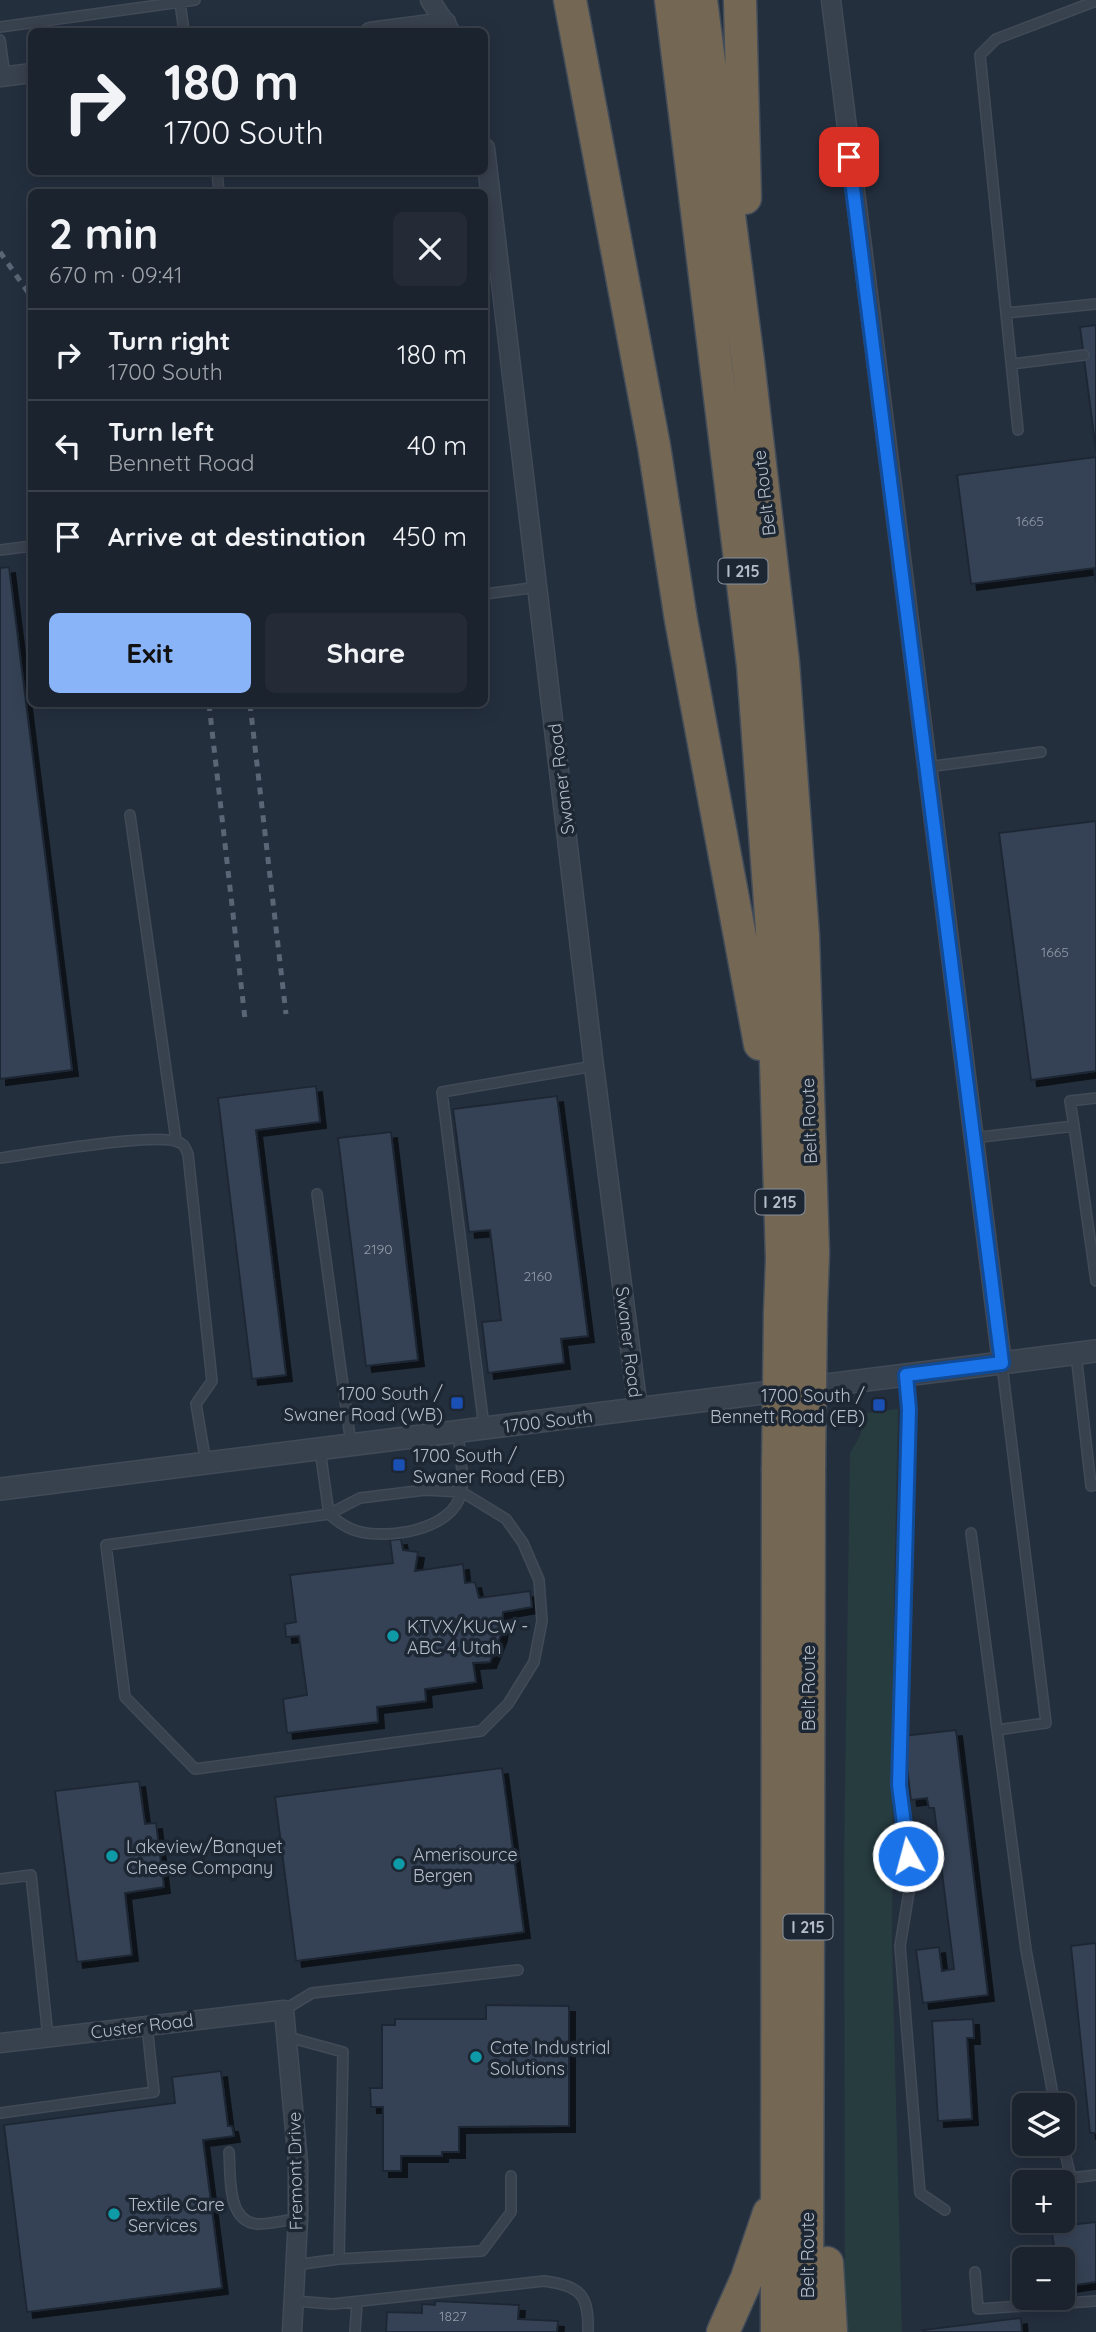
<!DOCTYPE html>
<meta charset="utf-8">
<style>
body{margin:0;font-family:Quicksand,sans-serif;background:#242b36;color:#f1f3f6;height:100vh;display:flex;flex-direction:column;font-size:26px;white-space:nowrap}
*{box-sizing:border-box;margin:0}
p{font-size:23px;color:#a0a4aa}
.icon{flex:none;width:38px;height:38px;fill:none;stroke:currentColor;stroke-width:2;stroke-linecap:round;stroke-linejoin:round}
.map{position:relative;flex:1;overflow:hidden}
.details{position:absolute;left:28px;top:189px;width:460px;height:518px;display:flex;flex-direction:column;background:#1b232e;border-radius:10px;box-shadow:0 4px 18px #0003,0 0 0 2px #39404a}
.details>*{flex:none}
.banner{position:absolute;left:28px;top:28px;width:460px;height:147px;border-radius:10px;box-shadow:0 4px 18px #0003,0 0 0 2px #39404a;background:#1b232e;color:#f1f3f6;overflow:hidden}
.buttons{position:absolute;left:1012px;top:2093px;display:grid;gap:14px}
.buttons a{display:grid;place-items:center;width:63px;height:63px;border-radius:10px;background:#1b232e;box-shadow:0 4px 18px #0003,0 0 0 2px #39404a;font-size:35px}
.pin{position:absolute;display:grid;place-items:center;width:60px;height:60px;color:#fff;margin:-30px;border-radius:14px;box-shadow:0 4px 10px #0006}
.me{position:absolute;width:77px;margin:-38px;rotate:353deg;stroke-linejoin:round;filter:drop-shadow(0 0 5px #0008)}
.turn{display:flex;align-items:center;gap:24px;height:147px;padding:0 21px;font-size:32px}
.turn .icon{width:91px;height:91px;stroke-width:2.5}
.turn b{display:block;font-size:49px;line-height:60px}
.round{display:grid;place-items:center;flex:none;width:74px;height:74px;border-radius:10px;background:#242b36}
.overview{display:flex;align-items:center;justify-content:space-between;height:119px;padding:0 21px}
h1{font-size:42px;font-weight:700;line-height:52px}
.button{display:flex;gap:14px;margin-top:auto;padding:14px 21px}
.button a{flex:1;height:80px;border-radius:10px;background:#8ab4f8;color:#111;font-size:28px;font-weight:700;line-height:80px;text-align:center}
.button a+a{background:#242b36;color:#f1f3f6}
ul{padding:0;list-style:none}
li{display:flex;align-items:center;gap:21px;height:91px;padding:0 21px;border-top:2px solid #39404a}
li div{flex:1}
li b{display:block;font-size:26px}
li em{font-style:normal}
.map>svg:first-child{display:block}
.green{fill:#263c3f}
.building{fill:#364354;stroke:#1f2835;stroke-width:2;filter:url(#shadow)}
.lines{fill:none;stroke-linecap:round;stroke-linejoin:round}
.service-casing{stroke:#414a57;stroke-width:12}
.minor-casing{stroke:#414a57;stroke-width:21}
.tertiary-casing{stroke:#414a57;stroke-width:24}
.motorway-casing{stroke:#434c59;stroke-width:35}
.service{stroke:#38414e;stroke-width:9}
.minor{stroke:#38414e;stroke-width:18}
.tertiary{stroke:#38414e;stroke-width:21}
.motorway{stroke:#746855;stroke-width:32}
.rail{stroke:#5a6575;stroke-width:5;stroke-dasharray:7 7;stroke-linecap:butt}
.motorway-bridge-casing{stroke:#434c59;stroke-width:35;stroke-linecap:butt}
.motorway-bridge{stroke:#746855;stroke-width:32}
.route-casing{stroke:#114b97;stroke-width:18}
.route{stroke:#1a73e8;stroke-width:12}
.transit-dot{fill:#1a4fb4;stroke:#1d2633;stroke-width:2.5}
.culture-dot{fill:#0f9aa8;stroke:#1d2633;stroke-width:2.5}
.labels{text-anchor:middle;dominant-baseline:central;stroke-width:7;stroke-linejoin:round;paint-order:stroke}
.number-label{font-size:14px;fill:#929caa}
.shield{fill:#1d2633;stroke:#878f9c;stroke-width:2}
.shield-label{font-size:16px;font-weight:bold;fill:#b4bcc9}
.street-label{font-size:18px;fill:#b4bcc9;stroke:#1d2633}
.poi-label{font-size:18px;fill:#b4bcc9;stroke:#1d2633;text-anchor:start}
</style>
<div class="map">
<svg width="1096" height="2332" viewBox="0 0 1096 2332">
<defs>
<filter id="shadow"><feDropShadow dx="6" dy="6" stdDeviation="0" flood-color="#0009"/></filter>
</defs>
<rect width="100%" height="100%" fill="#242f3e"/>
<path class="green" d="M898 1409 894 1602 892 1946 902 2332H845L844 1856 850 1453 860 1436 865 1413Z"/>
<path class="building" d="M1096 325V451L1080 327Z
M1096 457V582L1094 568 971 584 957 475Z
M9 567 72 1070 0 1079V568Z
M1096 821V1071L1031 1080 999 833Z
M316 1086 320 1122 256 1130 286 1375 252 1379 218 1098Z
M557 1096 588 1336 561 1339 564 1363 488 1373 482 1322 501 1320 490 1230 469 1232 453 1109Z
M391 1132 418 1360 366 1366 338 1138Z
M401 1539 403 1550 418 1552 415 1571 463 1564 465 1583 475 1582 479 1598 530 1591 532 1607 503 1612 501 1635 490 1662 473 1663 476 1682 425 1689 426 1701 377 1707 378 1722 287 1733 283 1699 307 1695 299 1636 286 1637 285 1624 296 1622 290 1575 393 1563 390 1540Z
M956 1730 988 1995 923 2003 916 1950 939 1947 942 1971 954 1969 934 1808H929L927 1798 911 1800 903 1736Z
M502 1768 524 1932 296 1961 275 1797Z
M139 1781 145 1824 156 1823 164 1887 125 1893 132 1955 77 1962 55 1791Z
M1096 1943V2133H1090L1071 1946Z
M486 2005 569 2006V2126L459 2127V2152H442V2156H401V2171H383V2107H371L370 2088H382V2025H395V2019H486Z
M973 2019 974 2038H967L972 2119 938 2121 932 2021Z
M221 2071 228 2126H232L234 2136 203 2140 222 2288 27 2312 4 2125 175 2103 172 2077Z
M1096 2222V2282L1062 2287V2259H1056L1051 2227Z
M435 2301 519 2305 518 2319 558 2321 557 2332H386L387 2312 422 2313V2304L435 2305Z
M1021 2318 1022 2332H924L923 2330Z"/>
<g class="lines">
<defs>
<path id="service" d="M1096 1 996 39 980 55 1006 313 1096 304
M180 2 184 32
M0 27 195 0
M0 40 5 76
M217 172 219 192
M1006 313 1018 430
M1012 364 1084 355
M0 550 32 546
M485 594 538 587
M927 767 1041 752
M130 815 176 1140
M1074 1126 1070 1101 1096 1098
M973 1138 1074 1126 1096 1281
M0 1158C31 1154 156 1132 178 1142 185 1144 185 1148 188 1154L212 1381 196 1404 206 1463
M317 1194 351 1444
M1076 1354 1091 1486 1096 1485
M906 1375 910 1409 899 1785 911 1880 900 1946 920 2193 945 2210
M484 1427 442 1092 594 1066
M320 1450 329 1514C338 1522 346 1528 357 1531 388 1540 453 1530 461 1493 465 1477 459 1449 458 1433
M425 1490 462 1492 506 1519 523 1543 539 1580 542 1621 534 1662 508 1704 481 1731 195 1769 125 1697 106 1545 329 1514 360 1498Z
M971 1533 997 1730 1046 1723 1002 1365
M997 1730 1026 1950 1055 2105
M0 1879 31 1875 48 2037
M284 2010 312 1993 518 1970
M288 2037 343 2052 339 2259 295 2265
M0 2113 154 2092 147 2026
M1062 2140 1071 2178 1096 2175
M229 2152C231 2175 226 2222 258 2224 271 2224 285 2220 298 2219
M339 2259 482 2251 511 2212V2176
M975 2272 978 2309 1096 2301
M294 2301 333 2304 544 2281C581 2286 589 2295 588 2332
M355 2332 357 2302"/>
<path id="minor" d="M430 0 449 29
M831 0 1002 1363
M370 32 446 22
M0 77 32 73
M485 148 594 1066 638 1410
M0 2043 284 2010 298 2163V2219L292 2332"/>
<path id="tertiary" d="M0 1489 1096 1351"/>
<path id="motorway" d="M570 0 654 446 681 620 760 1044
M671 0 753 665 772 930 782 1259 780 1313
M701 0 748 361 783 662 803 936 813 1253 811 1308
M740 0 745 198
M827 2263 831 2332
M723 2332 747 2278 769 2213
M777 2332 778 1471
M807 2332 809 1467"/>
</defs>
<use href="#service" class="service-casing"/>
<use href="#minor" class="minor-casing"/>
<use href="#tertiary" class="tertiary-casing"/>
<use href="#motorway" class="motorway-casing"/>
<use href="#service" class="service"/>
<use href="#minor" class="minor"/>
<use href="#tertiary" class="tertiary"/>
<use href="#motorway" class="motorway"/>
<path class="rail" d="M0 252 32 298
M209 704 245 1019
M250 704 286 1014"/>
<defs>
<path id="motorway-bridge" d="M809 1467 811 1308
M778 1471 780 1313"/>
</defs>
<use href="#motorway-bridge" class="motorway-bridge-casing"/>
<use href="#motorway-bridge" class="motorway-bridge"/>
</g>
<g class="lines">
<defs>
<path id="route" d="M849 157 1002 1363 906 1375 909 1409 899 1785 908 1856"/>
</defs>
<use href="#route" class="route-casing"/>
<use href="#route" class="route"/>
</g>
<g class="transit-dot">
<rect x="450" y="1396" width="14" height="14" rx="3.5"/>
<rect x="872" y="1398" width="14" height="14" rx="3.5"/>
<rect x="392" y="1458" width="14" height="14" rx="3.5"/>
</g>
<g class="culture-dot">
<circle cx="393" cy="1636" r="7"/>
<circle cx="112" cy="1856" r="7"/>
<circle cx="399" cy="1864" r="7"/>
<circle cx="476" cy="2057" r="7"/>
<circle cx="114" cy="2214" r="7"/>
</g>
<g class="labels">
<g class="number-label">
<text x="1030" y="521">1665</text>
<text x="1055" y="952">1665</text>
<text x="378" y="1249">2190</text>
<text x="538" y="1276">2160</text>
<text x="453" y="2316">1827</text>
</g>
<g class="shield">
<rect x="718.5" y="558.5" width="49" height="25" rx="5"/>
<rect x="755.5" y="1189.5" width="49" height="25" rx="5"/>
<rect x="783.5" y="1914.5" width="49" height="25" rx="5"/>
</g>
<g class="shield-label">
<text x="743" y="571">I 215</text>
<text x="780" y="1202">I 215</text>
<text x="808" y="1927">I 215</text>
</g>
<g class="street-label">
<text transform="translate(764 493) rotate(-97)">Belt Route</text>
<text transform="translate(561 779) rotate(-97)">Swaner Road</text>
<text transform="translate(809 1121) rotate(-92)">Belt Route</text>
<text transform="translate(629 1342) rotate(83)">Swaner Road</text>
<text transform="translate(548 1421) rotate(-7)">1700 South</text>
<text transform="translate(808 1688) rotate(-90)">Belt Route</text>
<text transform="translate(142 2026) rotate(-7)">Custer Road</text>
<text transform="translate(295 2171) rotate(-91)">Fremont Drive</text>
<text transform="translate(807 2255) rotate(-90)">Belt Route</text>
</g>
<g class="poi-label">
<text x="443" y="1393" text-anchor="end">1700 South /<tspan x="443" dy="21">Swaner Road (WB)</tspan></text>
<text x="865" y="1395" text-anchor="end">1700 South /<tspan x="865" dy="21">Bennett Road (EB)</tspan></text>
<text x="413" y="1455">1700 South /<tspan x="413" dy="21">Swaner Road (EB)</tspan></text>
<text x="407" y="1626">KTVX/KUCW -<tspan x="407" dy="21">ABC 4 Utah</tspan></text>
<text x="126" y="1846">Lakeview/Banquet<tspan x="126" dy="21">Cheese Company</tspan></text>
<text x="413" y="1854">Amerisource<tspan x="413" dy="21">Bergen</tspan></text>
<text x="490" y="2047">Cate Industrial<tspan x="490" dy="21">Solutions</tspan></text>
<text x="128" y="2204">Textile Care<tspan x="128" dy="21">Services</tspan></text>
</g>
</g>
</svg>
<div class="buttons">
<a><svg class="icon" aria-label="layers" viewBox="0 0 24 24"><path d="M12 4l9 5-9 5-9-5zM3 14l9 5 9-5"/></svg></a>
<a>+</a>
<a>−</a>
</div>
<div class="pin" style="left:849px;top:157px;background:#d93025"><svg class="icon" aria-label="arrive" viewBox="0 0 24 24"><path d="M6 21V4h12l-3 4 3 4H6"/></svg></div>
<svg class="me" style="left:908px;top:1856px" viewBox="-20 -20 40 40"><circle r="17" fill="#1a73e8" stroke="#fff" stroke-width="3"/><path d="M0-11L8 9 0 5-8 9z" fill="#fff"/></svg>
<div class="banner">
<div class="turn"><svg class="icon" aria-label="right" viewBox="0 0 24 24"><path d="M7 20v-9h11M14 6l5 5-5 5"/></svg><div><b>180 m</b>1700 South</div></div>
</div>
<section class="details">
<div class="overview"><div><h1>2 min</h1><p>670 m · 09:41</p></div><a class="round"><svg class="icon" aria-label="close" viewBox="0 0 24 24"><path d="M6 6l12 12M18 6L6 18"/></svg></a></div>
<ul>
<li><svg class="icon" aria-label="right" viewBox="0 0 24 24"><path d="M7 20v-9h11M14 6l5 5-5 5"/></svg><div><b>Turn right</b><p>1700 South</p></div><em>180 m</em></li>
<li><svg class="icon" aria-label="left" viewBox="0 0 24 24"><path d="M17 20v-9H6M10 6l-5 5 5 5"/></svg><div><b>Turn left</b><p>Bennett Road</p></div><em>40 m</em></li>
<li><svg class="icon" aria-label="arrive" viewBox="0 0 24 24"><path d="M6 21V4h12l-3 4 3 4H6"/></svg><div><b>Arrive at destination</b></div><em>450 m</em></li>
</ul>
<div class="button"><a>Exit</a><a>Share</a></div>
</section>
</div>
